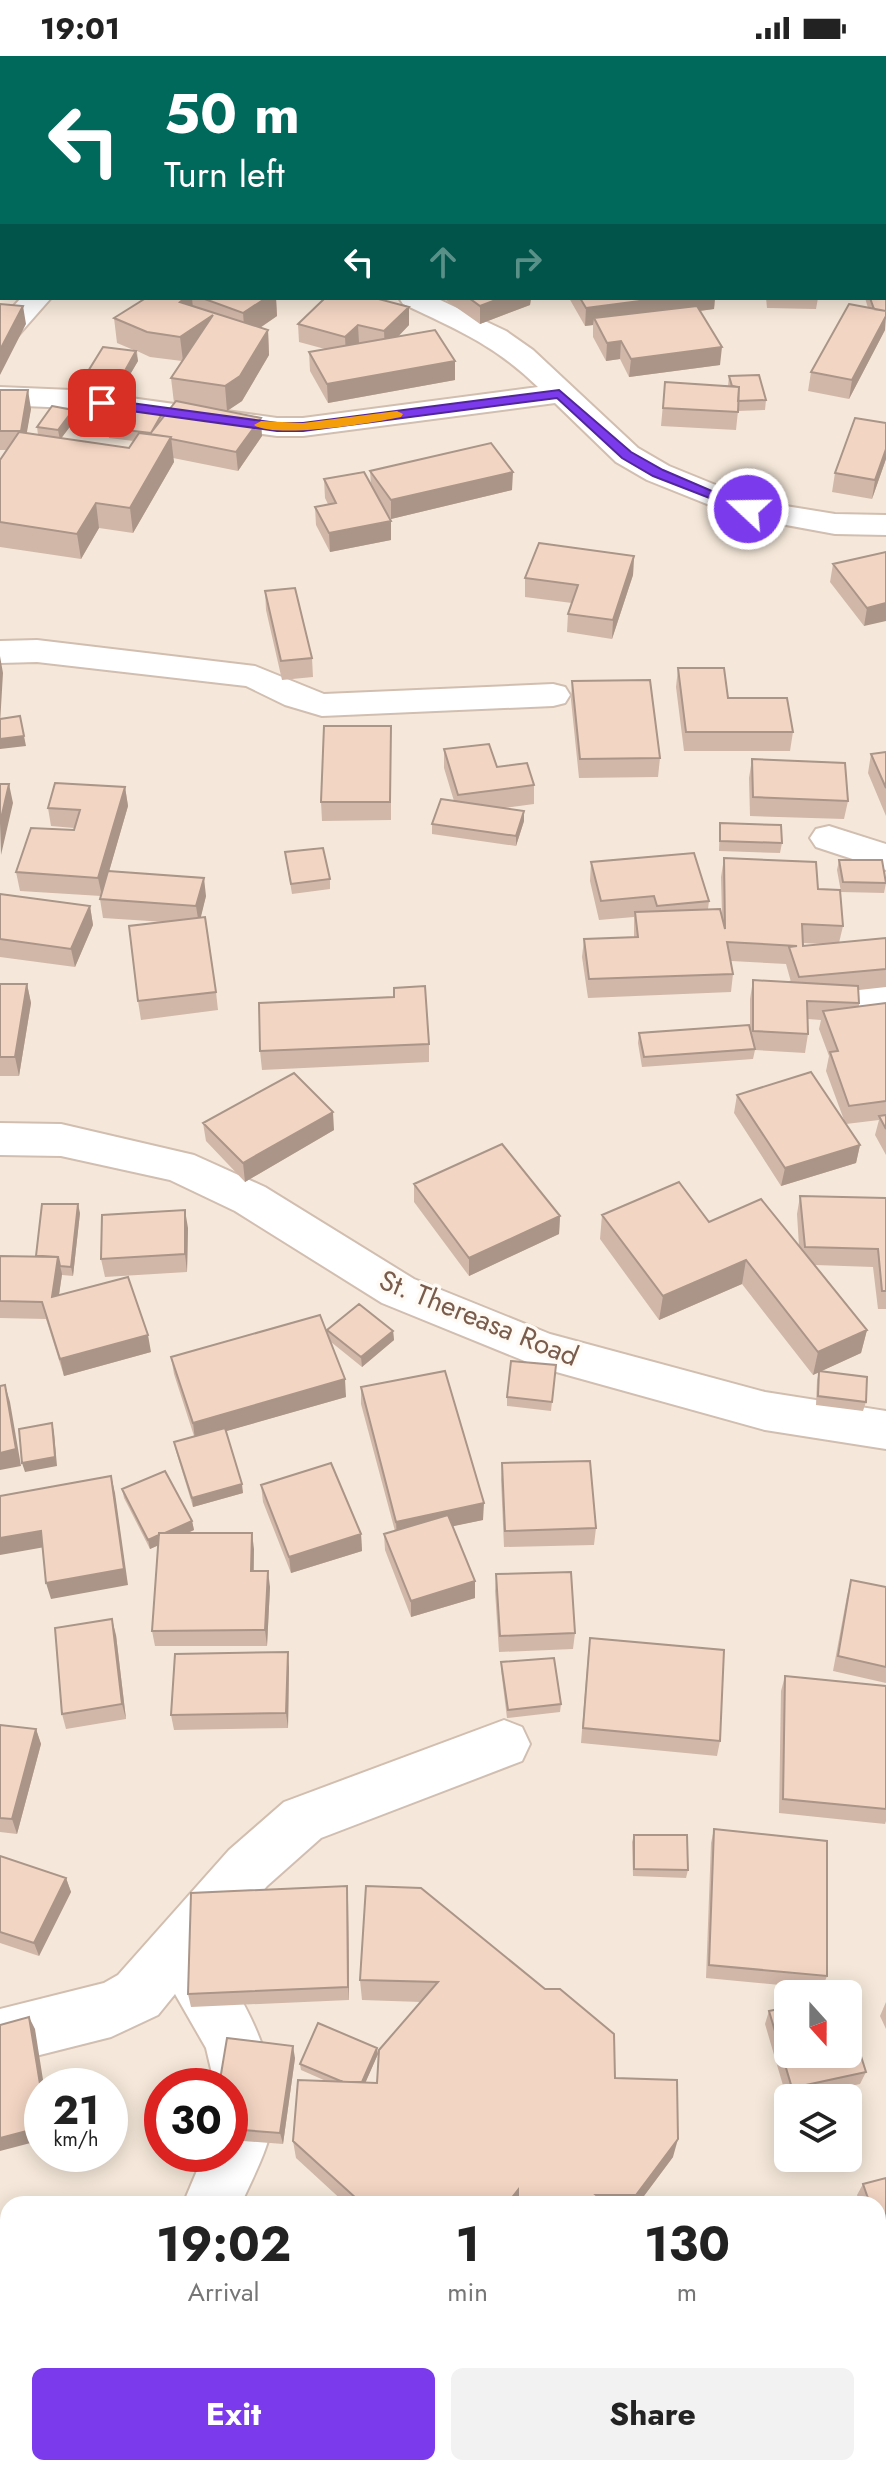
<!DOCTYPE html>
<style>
body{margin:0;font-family:Jost,sans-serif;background:#f2f2f2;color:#222;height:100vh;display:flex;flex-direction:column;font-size:30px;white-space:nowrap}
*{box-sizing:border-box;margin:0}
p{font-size:26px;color:#767676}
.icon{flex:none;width:44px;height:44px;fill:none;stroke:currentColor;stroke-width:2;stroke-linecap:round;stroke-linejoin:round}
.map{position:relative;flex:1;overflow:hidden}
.panel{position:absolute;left:0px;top:2140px;width:886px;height:280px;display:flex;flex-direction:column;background:#fff;border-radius:24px 24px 0 0;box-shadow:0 4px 20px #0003}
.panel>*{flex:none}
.banner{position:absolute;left:0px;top:0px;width:886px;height:244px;box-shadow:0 4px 20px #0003;background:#00695c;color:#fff;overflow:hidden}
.needle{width:52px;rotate:159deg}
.buttons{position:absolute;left:774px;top:1924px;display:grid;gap:16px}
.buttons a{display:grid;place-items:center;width:88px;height:88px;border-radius:12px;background:#fff;box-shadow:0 4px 20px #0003;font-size:40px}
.speed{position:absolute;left:24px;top:2012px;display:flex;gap:16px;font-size:40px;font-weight:700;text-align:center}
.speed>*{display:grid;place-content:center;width:104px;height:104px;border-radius:50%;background:#fff;box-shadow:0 4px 20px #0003;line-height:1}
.speed small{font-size:20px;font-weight:400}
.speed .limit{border:12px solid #d22;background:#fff;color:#111}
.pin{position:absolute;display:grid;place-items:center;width:68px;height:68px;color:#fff;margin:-34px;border-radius:16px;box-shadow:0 4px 12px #0006}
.me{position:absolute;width:88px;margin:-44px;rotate:291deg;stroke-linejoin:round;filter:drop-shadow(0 0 6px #0008)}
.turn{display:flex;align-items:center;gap:28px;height:168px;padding:0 32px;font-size:36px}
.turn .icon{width:104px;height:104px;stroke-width:2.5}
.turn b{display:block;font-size:56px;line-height:68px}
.lanes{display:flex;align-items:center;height:76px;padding:0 32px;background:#0003;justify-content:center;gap:40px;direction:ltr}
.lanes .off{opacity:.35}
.eta{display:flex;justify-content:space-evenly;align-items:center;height:136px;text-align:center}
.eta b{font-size:48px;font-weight:700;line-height:56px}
.cta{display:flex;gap:16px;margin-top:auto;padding:16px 32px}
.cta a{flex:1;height:92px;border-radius:12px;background:#7c3aed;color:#fff;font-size:32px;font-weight:700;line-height:92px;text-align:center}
.cta a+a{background:#f2f2f2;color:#222}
.status{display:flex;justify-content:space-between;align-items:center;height:56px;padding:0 40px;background:#fff;direction:ltr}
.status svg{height:22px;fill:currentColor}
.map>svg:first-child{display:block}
.residential{fill:#f5e8da;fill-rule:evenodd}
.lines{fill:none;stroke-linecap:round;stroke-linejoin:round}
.minor-casing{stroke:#d1beb0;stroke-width:4}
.minor{fill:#fff;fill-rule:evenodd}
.wall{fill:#d1b7a8;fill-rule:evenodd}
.shaded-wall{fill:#aa9588}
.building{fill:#f3d5c3;stroke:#aa9588;stroke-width:2}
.route{fill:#7c3aed;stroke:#51269a;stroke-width:2}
.slow{fill:#f59e0b}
.labels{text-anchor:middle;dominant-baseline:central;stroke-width:7;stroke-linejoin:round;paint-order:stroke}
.street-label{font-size:28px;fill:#7a5c4d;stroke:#fffaf3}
</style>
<div class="status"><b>19:01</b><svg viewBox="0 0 49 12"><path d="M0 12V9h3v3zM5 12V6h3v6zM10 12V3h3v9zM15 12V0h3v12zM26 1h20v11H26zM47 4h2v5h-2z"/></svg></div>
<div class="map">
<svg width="886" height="2420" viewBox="0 0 886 2420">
<rect width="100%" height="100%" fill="#fdf6ec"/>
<path class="residential" d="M0 0H886V2420H0ZM2 2H884V242H2ZM788 1938H848V1998H788ZM42 2030H110V2098H42ZM162 2030H230V2098H162ZM788 2042H848V2102H788ZM8 2148H878V2412H8Z"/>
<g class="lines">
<defs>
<path id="minor" d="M884 7H886V23H884Z
M0 79 2 80V96L0 95Z
M21 242H51L14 284 0 286V265Z
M399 242H436L506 275 533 294 638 392 669 410 755 445 835 458 886 459V479L835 478 737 460 647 424 616 406 555 347 303 380H277L72 352 0 349V331L72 334 277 362H303L538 331C495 289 456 273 403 248Z
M37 584 255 610 324 638 553 628 565 631 570 639 565 647 553 650 322 660 285 649 246 630 37 606 0 607V585Z
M829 770 886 788V814L816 791 810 782 816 773Z
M800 924H886V952H800L786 948 780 938 786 928Z
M0 1067 61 1068 194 1099 265 1131 414 1223 550 1278 765 1336 886 1355V1393L765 1374 542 1312 382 1247 235 1155 170 1124 61 1100 0 1099Z
M504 1664 522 1671 530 1688 522 1705 321 1782 267 1830 212 1895C243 1943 278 2001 273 2061 270 2091 253 2121 241 2148H183L204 2098H230V2030H215L206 1992 175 1938 158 1959 111 1981 0 2009V1953L104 1927 118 1919 229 1794 284 1746Z"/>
</defs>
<use href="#minor" class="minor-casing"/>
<use href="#minor" class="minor"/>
</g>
<path class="wall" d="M677 0H740V2H679Z
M884 136H886L885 274 849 343 808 335 811 316 868 252 865 242H884Z
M146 242H276L277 260 260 272 268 274 269 299 242 345 227 355 262 380 238 415 173 402 174 406 133 477 99 472 81 503 0 491V404L7 394H0V334L31 353 26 378 38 379 37 371 75 364 61 382 129 392 134 385 109 382 108 372 163 356 164 360 174 347 171 322 182 305 150 301 137 295 138 305 118 339 84 335 82 325 136 295 117 287 114 262Z
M443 242H531L530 249 480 268Z
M569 242H715L714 253 700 255 720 309 629 321 620 303 606 305 593 281V269L585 270Z
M766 242H818L816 253 767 252Z
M298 268 409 269 398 281 455 324 328 347 310 315 309 296 325 293 299 286Z
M729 320 766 344 765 354 738 355 736 374 661 370 665 326 728 330Z
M886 367V403L872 443 832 436 835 417Z
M370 415 512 434 391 463 383 451 391 484 330 496 316 469 315 451 328 448 325 442 324 423 371 428Z
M886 496 864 570 830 526 833 508Z
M634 500 633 519 612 583 567 576 568 558 572 547 525 541V522Z
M265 535 312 602 313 621 282 624 266 554Z
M678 612 728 642 793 676 790 695H684L676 631Z
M572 625 660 702 658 721 579 722 571 644Z
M391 670V764L322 765 321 746Z
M444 693 497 711 534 729V748L504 752 524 765 516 790 432 778V768L454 745 444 712Z
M886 696V760L868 717 871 698Z
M752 703 848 745 844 763 750 760 749 722Z
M125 731 128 750 109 815 206 840 200 862 216 936 218 954 141 964 138 945 165 866 103 862 100 843 101 840 20 835 16 816 74 774V772L51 770 48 752Z
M720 767 782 787 780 797 719 795Z
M285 796 330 823V833L292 838Z
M724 802 818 833 843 870 839 887 886 882V931L859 934V950L886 947V1099L875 1079 879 1064 846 1068 860 1089 856 1107 781 1130 734 1057 737 1039 844 1064 826 1015 829 1000 819 973 821 964 808 963V978L805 997 755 994 753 1003 642 1011 638 987 639 977 750 975V943L753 924 791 926 786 908 731 905 733 918 731 936 588 942 582 901 584 883 634 881V861L599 864 590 825 591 806 709 845 708 853 722 860 721 821ZM803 887 823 888 803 890Z
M839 804 886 827 884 837 841 836 837 814Z
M0 838 90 850 93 869 75 911 0 901Z
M0 928H27L31 947 19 1020H0Z
M429 988V1006L262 1014 260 995Z
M203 1067 334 1074 245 1126 206 1085Z
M414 1128 560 1160 559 1178 469 1220 414 1146Z
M800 1140 886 1142V1253H878L873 1211 815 1209 867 1274 861 1297 821 1315 866 1346 863 1355 816 1349 817 1324 819 1316 813 1319 742 1228 659 1264 600 1183 602 1159 709 1166 799 1190 797 1158Z
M80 1157 73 1220 62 1219 59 1239 151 1296 64 1320 46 1263 0 1262V1200H36Z
M188 1172 187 1216 105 1221 101 1203Z
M327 1274 393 1275 394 1284 362 1311 331 1286 346 1341 226 1375 243 1437 193 1451 176 1395 174 1386 194 1380 174 1318 171 1301 327 1277Z
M556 1309 551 1355 507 1350V1341Z
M361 1331 483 1464 452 1470 475 1542 411 1561 385 1494 384 1478 395 1475 361 1348Z
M502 1407 596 1472 594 1489 504 1491 501 1424Z
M261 1429 361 1478 362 1495 291 1517 263 1446Z
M122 1433 192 1465 194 1474 188 1477 254 1493V1515L270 1531 267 1590H155L152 1575 158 1489 150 1493 124 1442Z
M496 1519 575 1577 573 1593 499 1596 495 1535Z
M851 1524 886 1531V1627L833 1615 847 1540Z
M116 1579 126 1663 66 1673 62 1658Z
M588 1598 720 1685 717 1700 581 1687Z
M501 1606 561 1648 560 1656 507 1662 501 1614Z
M289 1611 288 1672 174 1674 171 1659Z
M785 1620 886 1630V1765L885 1768 779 1757 781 1635Z
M0 1669 36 1673 41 1688 17 1778 0 1776Z
M714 1773 827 1920 822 1933 706 1922 711 1787Z
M634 1779 688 1814 686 1822 633 1820 632 1786Z
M0 1800 66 1822 71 1836 39 1900 0 1887Z
M366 1830 615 2022 673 2101 638 2148H346L296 2102 293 2085 326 2025 301 2014 300 2008 378 1998 365 2027H377L421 1946 362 1944 360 1924Z
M348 1844 349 1944 191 1951 188 1938Z
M886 1946V1973L880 1960Z
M769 1955 866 2016 860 2028 794 2042H788L787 2043 765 1968Z
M295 2002 283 2088 230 2084V2030Z
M886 2122V2230L878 2204V2148H860L857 2139 863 2128Z
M661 2412H754L740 2420H665Z"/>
<path class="shaded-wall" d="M185 242H192L194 262 180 246Z
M266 242H276L277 260 245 282 243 257Z
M501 242H531L530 249 480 268V250Z
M663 242H715L714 253 597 268 594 262 593 269 585 270 586 252Z
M23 250 26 268 0 319V294Z
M409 251V269L385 294 384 275Z
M213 259 183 305 180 281Z
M886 260 885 274 849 343 852 324Z
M358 269 359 287 346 299 345 281Z
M268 274 269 299 242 345 227 355 225 330Z
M621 285 620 303 606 305 607 287Z
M722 291 720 309 629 321 631 303Z
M136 295 138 305 118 339 117 329Z
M455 305V324L328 347 327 328Z
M28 334 31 353 24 393 21 375Z
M73 354 75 364 60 384 58 374Z
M261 362 262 380 238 415 236 396Z
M171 381 174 406 133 477 130 452Z
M886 393V403L872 443 875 424Z
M513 416 512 434 391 463V444Z
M96 447 99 472 81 503 77 478Z
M391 465V484L330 496 329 477Z
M634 500 633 519 612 583 613 564Z
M886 547V565L864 570 867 552Z
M0 600 3 617 0 668Z
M24 680 26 690 0 693V683Z
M9 728 13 747 1 799 0 767Z
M125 731 128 750 102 840 98 822Z
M524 755V765L516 790V780Z
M204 822 206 840 199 869 196 850Z
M90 850 93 869 75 911 71 893Z
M27 928 31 947 19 1020 15 1001Z
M333 1056 334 1074 245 1126 243 1107Z
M860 1089 856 1107 781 1130 785 1112Z
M78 1148 80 1157 73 1220 71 1211Z
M185 1154 188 1172 187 1216 185 1198Z
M560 1160 559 1178 469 1220V1202Z
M58 1201 62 1218 56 1259 52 1241Z
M746 1204 742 1228 659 1264 663 1240Z
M867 1274 861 1297 813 1319 818 1296Z
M393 1275 394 1284 362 1311 361 1301Z
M148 1279 151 1296 64 1320 60 1303Z
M345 1323 346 1341 195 1384 193 1367Z
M5 1329 10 1346 21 1410 0 1414V1397Z
M52 1367 54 1376 57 1410 25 1416 22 1407Z
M111 1420 115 1437 128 1529 51 1543 46 1527Z
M242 1428 243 1437 193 1451 192 1442Z
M484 1447 483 1464 397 1482 396 1466Z
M192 1465 194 1474 150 1493 148 1484Z
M41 1475 45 1491 0 1499V1482Z
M252 1477 254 1493 253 1532 251 1515Z
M361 1478 362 1495 291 1517 289 1501Z
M268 1515 270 1531 267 1590 265 1574Z
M475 1525V1542L411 1561V1545Z
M112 1563 116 1579 126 1663 122 1648Z
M288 1596 289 1611 288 1672 286 1657Z
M36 1673 41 1688 17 1778 12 1763Z
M66 1822 71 1836 39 1900 34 1887Z
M347 1830 348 1844 349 1944 348 1931Z
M29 1961 35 1973 44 2030H42V2040Z
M293 1990 295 2002 283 2088 280 2077Z
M377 1992 378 1998 360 2039 359 2033Z
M42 2071V2084L0 2095V2082Z
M678 2083 673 2101 638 2148H634L636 2139Z
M518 2134 517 2148H507Z
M886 2332V2338L878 2343V2336Z
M8 2352V2361L0 2363V2353Z
M258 2412H262L261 2420H257Z
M742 2412H754L740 2420H728Z"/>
<path class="building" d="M696 0H738L727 2H698Z
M884 136H886V162H884Z
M884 166H886V189H884Z
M884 202H886V223H885L884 216Z
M884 231H886V255L874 253 870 242H884Z
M146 242H185L180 246 268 274 240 320 225 330 171 322 213 259 180 281 147 276 114 262Z
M202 242H266L243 257Z
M325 242H375L409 251 384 275 358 269 345 281 298 268Z
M469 242H501L480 250Z
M580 242H663L586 252Z
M0 248 23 250 0 294Z
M849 248 886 255V260L852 324 811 316Z
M697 250 722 291 631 303 621 285 607 287 594 262Z
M435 274 455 305 327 328 309 296Z
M103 291 136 295 117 329 82 325Z
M759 319 766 344 738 345 739 331 732 330 729 320Z
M665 326 739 331 738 356 663 352Z
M0 334H28L21 375H0Z
M176 345 261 362 236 396 171 383V381L150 378Z
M52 350 73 354 58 374 37 371Z
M118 351 163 356 151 377 108 372Z
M855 362 886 367V393L875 424 835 417Z
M19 376 129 392 139 377 171 381 130 452 96 447 77 478 0 466V404Z
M491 387 513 416 391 444 370 415Z
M364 416 391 465 329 477 315 451 336 447 324 423Z
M539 487 634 500 613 564 568 558 578 529 525 522Z
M886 496V547L867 552 833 508Z
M295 532 312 602 281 605 265 535Z
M678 612H724L728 642H787L793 676H686Z
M650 624 660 702 580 703 572 625Z
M20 660 24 680 0 683V663Z
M324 670H391L390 746H321Z
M489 688 497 711 527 707 534 729 458 739 444 693Z
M886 696V732L871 698Z
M752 703 845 707 848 745 753 741Z
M55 727 125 731 98 822 16 816 31 772 74 774 80 754 48 752Z
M0 728H9L0 767Z
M441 743 524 755 516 780 432 768Z
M720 767 781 769 782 787 720 785Z
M323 792 330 823 291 828 285 796Z
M694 797 709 845 657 850 654 840 601 845 591 806Z
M724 802 816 806 818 833 840 834 843 870 802 868 803 890 886 882V913L799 921 789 891 797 890 727 886 733 918 589 923 584 883 638 881 635 856 720 853 725 873Z
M839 804H882L886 827 843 826Z
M108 815 204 822 196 850 100 843Z
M0 838 90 850 71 893 0 883Z
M205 861 216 936 138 945 129 870Z
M753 924 858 930 859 947 807 945 808 978 753 975Z
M0 928H27L15 1001H0Z
M425 930 429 988 260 995 259 947 394 941V932Z
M886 947V1045L849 1050 830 996 838 995 823 955Z
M749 969 755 993 644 1001 639 977Z
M811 1016 860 1089 785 1112 737 1039Z
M294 1017 333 1056 243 1107 203 1067Z
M886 1059V1073L879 1060Z
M502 1088 560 1160 469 1202 414 1128Z
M679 1126 709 1166 761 1143 867 1274 818 1296 746 1204 663 1240 602 1159Z
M800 1140 886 1142V1235H882L878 1193 805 1191Z
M42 1148H78L71 1211 60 1210 58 1201 36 1200Z
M185 1154V1198L101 1203 102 1159Z
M0 1200 58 1201 52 1241 128 1221 148 1279 60 1303 42 1246 0 1245Z
M359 1248 393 1275 361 1301 327 1274Z
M320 1259 345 1323 193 1367 171 1301Z
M511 1305 556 1309 552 1346 507 1341Z
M445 1315 484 1447 396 1466 361 1331Z
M819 1315 867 1321 866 1346 818 1340Z
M5 1329 16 1393 0 1397V1330Z
M52 1367 55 1401 22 1407 19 1373Z
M225 1372 242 1428 192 1442 174 1386Z
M590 1405 596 1472 505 1475 502 1407Z
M331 1407 361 1478 289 1501 261 1429Z
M165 1415 192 1465 165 1477H159V1479L148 1484 122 1433Z
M111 1420 124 1513 46 1527 41 1475 0 1482V1440Z
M448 1459 475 1525 411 1545 384 1478Z
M159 1477H252L251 1515H268L265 1574 152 1575Z
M571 1516 575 1577 500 1580 496 1518Z
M851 1524 886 1531V1611L838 1600Z
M112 1563 122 1648 62 1658 55 1572Z
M590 1582 724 1594 720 1685 583 1672Z
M288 1596 286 1657 171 1659 175 1598Z
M554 1602 561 1648 508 1654 501 1606Z
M785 1620 886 1630V1753L783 1743Z
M0 1669 36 1673 12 1763 0 1762Z
M714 1773 827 1785V1920L709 1909Z
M634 1779H687L688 1814 634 1813Z
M0 1800 66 1822 34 1887 0 1876Z
M347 1830 348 1931 188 1938 191 1837Z
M366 1830 421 1832 545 1933H560L614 1978 615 2022 677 2024 678 2083 636 2139H596L607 2148H518V2134L507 2148H352L357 2143 293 2085 298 2024 377 2027 379 1994 438 1926 360 1924Z
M788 1951V1998H848V1959L866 2016 792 2032 769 1955Z
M29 1961 42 2040V2071L0 2082V1969Z
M318 1967 377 1992 362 2026H343L300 2008Z
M227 1982 293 1990 280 2077 230 2073V2030H219Z
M886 2122V2200L878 2175V2148H870L863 2128Z
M8 2174V2352L0 2353V2176Z
M878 2240 886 2254V2332L878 2336Z
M95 2412H258L257 2420H116L94 2418Z
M263 2412H310L308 2420H261Z
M671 2412H742L728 2420H675Z"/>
<path class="route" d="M559 334 631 396 663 414 754 453 743 455 653 420 622 402 557 342 303 375H277L102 351 96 347 102 343 277 367H303Z"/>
<path class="slow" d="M397 355 403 358 401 361C373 367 276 383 254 369L261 365 303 367Z"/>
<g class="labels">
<g class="street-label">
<text transform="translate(479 1262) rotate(22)">St. Thereasa Road</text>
</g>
</g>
</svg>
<div class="buttons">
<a><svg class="needle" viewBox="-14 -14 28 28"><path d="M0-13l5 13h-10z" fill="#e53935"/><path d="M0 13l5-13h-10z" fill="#767676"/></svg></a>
<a><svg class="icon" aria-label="layers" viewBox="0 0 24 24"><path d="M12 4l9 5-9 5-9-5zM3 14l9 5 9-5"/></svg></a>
</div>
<div class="speed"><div>21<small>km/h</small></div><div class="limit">30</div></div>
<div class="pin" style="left:102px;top:347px;background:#d93025"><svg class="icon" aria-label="arrive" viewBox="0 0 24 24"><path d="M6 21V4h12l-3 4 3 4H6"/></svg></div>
<svg class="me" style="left:748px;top:453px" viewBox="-20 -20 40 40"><circle r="17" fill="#7c3aed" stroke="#fff" stroke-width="3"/><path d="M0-11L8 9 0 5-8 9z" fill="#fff"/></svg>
<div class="banner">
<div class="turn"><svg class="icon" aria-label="left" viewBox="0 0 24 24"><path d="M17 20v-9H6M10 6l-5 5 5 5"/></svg><div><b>50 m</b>Turn left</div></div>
<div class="lanes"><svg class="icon" aria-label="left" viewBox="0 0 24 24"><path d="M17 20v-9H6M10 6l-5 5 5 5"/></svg><svg class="icon off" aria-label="ahead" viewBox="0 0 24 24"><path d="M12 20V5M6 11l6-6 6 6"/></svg><svg class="icon off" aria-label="right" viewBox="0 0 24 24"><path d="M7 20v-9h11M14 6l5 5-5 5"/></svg></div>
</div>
<section class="panel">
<div class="eta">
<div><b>19:02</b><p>Arrival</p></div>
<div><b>1</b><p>min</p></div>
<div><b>130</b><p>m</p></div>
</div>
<div class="cta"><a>Exit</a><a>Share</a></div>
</section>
</div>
